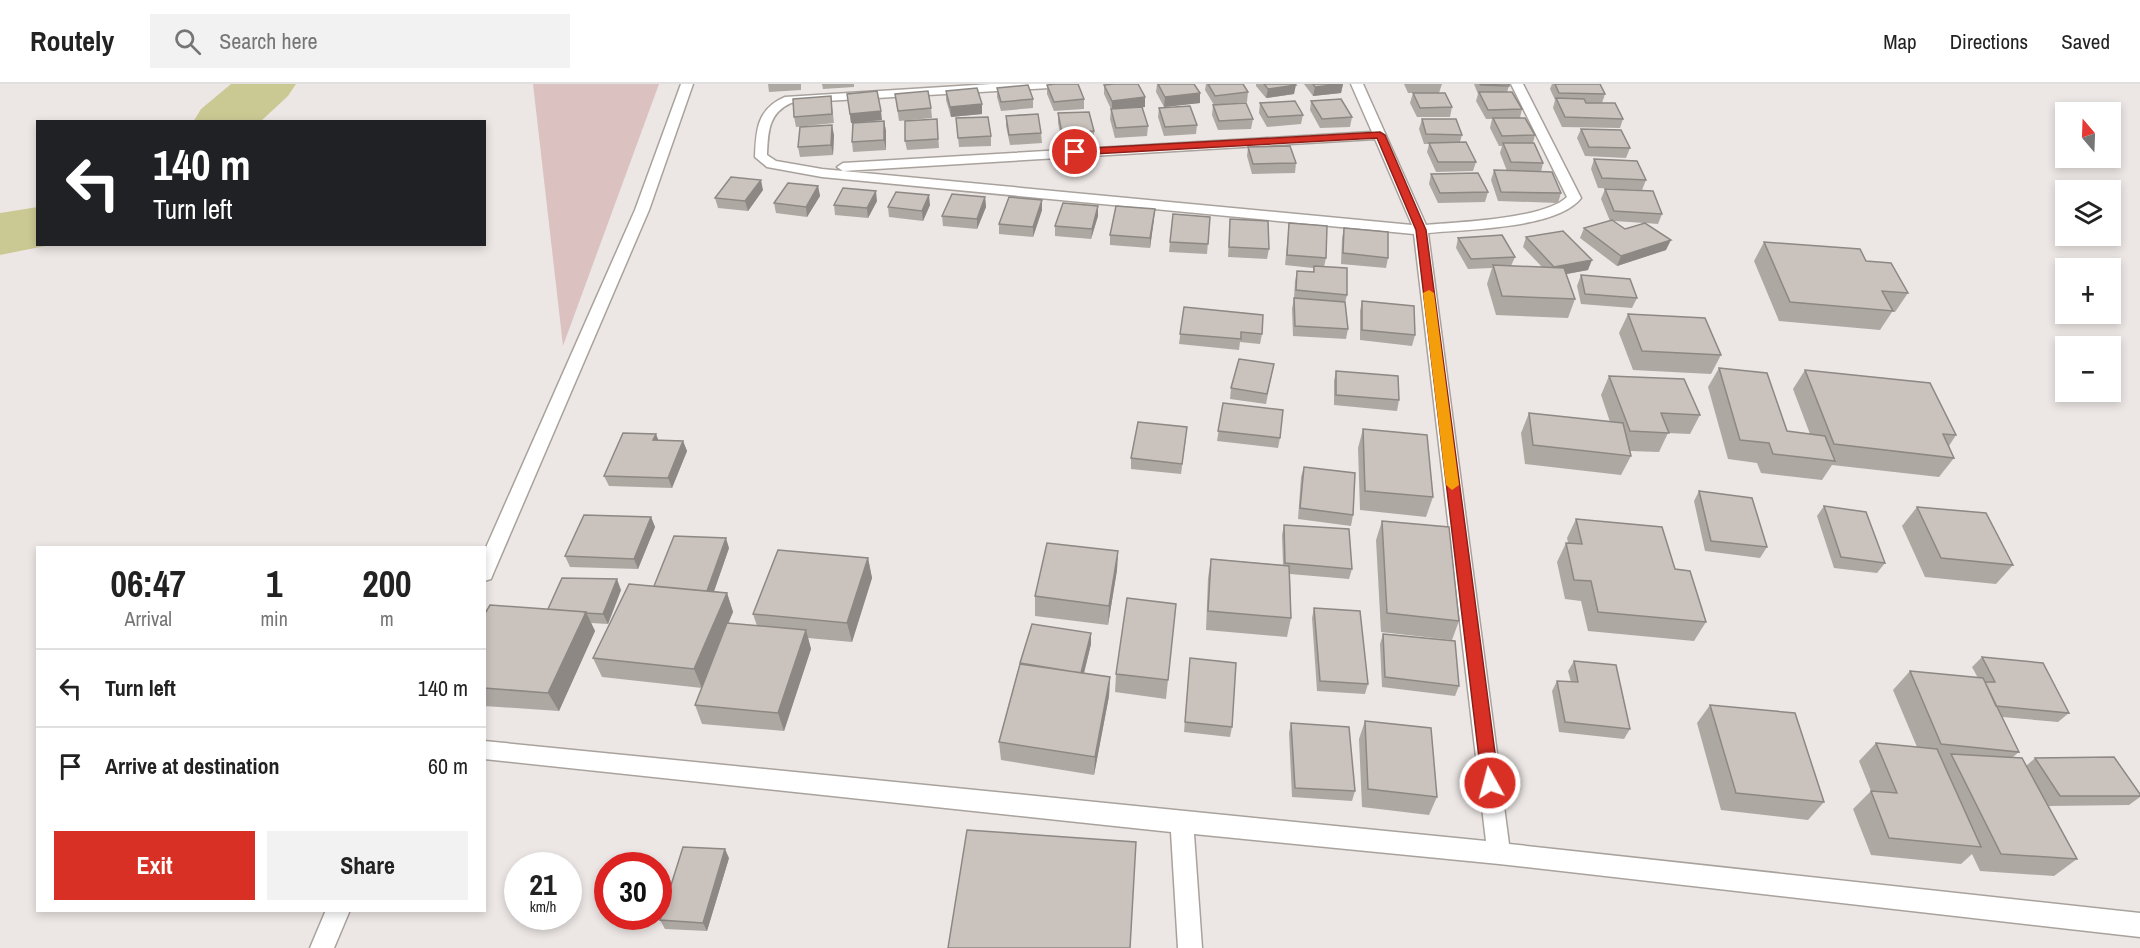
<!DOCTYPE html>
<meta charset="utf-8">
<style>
body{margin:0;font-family:"Archivo Narrow",sans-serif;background:#f2f2f2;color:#222;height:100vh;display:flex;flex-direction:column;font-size:22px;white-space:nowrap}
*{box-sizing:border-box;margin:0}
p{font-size:20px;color:#767676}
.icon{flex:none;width:33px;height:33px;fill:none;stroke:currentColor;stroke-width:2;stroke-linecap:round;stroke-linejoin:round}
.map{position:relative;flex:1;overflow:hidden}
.drawer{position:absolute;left:36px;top:462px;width:450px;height:366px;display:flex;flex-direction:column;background:#fff;border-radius:0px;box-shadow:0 3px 9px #0003}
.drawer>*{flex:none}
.guide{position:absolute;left:36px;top:36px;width:450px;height:126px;border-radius:0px;box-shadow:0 3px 9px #0003;background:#202124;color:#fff;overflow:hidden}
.needle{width:39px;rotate:341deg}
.tools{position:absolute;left:2055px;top:18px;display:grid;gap:12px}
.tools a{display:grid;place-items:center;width:66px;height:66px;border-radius:0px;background:#fff;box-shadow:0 3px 9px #0003;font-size:30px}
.speed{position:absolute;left:504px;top:768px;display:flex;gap:12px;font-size:30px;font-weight:700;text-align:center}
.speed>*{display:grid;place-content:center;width:78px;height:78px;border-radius:50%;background:#fff;box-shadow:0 3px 9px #0003;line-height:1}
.speed small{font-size:15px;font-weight:400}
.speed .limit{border:9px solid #d22;background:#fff;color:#111}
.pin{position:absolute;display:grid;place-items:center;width:51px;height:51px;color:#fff;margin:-26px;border:3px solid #fff;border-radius:50%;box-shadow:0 2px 6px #0007}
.me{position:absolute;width:66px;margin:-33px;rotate:353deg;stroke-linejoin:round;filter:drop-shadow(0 0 4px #0008)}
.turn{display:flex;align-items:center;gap:21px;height:126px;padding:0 18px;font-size:27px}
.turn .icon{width:78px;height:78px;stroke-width:2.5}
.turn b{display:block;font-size:42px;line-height:51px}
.eta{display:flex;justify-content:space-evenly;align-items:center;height:102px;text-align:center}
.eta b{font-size:36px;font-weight:800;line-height:42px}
.cta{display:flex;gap:12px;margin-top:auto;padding:12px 18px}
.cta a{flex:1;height:69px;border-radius:0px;background:#d93025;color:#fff;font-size:24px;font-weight:800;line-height:69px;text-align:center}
.cta a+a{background:#f2f2f2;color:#222}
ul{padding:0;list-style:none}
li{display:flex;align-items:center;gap:18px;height:78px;padding:0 18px;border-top:2px solid #e0e0e0}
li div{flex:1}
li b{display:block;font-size:22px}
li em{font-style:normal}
header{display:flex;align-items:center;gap:36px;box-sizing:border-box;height:84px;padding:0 30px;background:#fff;border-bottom:2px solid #e0e0e0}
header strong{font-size:28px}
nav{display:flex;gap:33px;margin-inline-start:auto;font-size:21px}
.search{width:420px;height:54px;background:#f2f2f2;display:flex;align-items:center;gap:15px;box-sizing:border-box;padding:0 21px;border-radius:0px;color:#767676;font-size:22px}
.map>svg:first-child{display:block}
.green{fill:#dbc2c0}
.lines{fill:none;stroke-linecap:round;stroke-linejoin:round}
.river{fill:#cbc993;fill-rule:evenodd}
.minor-casing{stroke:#a9a29c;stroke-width:3}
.minor{fill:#fff;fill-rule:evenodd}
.wall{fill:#aea8a3;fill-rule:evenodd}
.shaded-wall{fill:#8d8884}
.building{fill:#cac3bd;stroke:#8d8884;stroke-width:1.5}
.route{fill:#d93025;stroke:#8d1f18;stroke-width:1.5}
.slow{fill:#f59e0b}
</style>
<header>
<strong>Routely</strong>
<div class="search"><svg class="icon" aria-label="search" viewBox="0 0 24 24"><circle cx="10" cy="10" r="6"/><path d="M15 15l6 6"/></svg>Search here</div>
<nav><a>Map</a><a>Directions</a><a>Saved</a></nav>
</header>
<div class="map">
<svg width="2140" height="864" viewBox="0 0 2140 864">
<rect width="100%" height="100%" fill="#ece7e5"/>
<path class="green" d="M533 0H659L563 262Z"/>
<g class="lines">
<path class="river" d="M231 0H296L288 12 260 38H193L201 25Z
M38 123V160H55L0 171V129Z"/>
<defs>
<path id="minor" d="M681 0H693L649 126 493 490 491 495 484 497V468L635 126Z
M991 0H1055L1049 4 791 19C768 29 768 49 767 71L776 77 822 85 1412 141 1375 55 843 87 837 83 843 79 1372 48 1351 0H1363L1426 141C1458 138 1545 135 1567 113L1511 0H1523L1581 114C1557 145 1466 145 1428 149L1509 760 2140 829V853L1499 780 1194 750 1202 864H1178L1171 748 484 675V657L1486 757 1414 150 822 93 767 83 755 73C756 46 757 25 785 13Z
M326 826H350L334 864H310Z"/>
</defs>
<use href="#minor" class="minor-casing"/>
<use href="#minor" class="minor"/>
</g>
<path class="wall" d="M768 0H801V6L769 8Z
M822 0H854V3L823 5Z
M1157 0H1194L1200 9V19L1164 23 1156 8Z
M1206 0H1243L1248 8 1247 18 1214 21 1205 6Z
M1256 0H1295L1294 10 1266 14 1256 2Z
M1304 0H1343L1341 9 1313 12Z
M1404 0H1442L1439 9H1408Z
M1474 0H1509V2L1507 8 1522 25 1520 34 1535 51 1533 59 1543 79 1541 88 1561 109 1558 119 1498 117 1491 96 1494 86 1507 87 1500 69 1502 62H1499L1490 44 1492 35H1486L1476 17 1478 10Z
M1552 0H1600L1605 10 1602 19 1623 35 1620 44 1562 43 1553 24 1555 16 1550 5Z
M1047 1 1084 15V25L1054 27 1047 10Z
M1104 1 1145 13V23L1136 24 1148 42 1147 52 1115 54 1110 35 1111 25 1104 10Z
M997 4 1033 15V24L1001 27 997 13Z
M946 7 982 20V30L951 33 946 16Z
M1413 9 1452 23 1450 33H1417L1410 19Z
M847 10 882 36 861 38 884 37 886 47V66L853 68 852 58V39H851Z
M895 10 931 24 932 34 899 37Z
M831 12 834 39 796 43 794 33Z
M1311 17 1352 33 1350 43 1320 44 1310 26Z
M1260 19 1303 31 1301 40 1267 43 1259 29Z
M1213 21 1253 35 1251 45 1218 46 1212 31Z
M1159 24 1197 41 1196 50 1164 52 1158 33Z
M1058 29 1094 47V57L1062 58 1058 39Z
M1006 32 1041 49 1042 59 1010 61 1006 42Z
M956 34 991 52V62L959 63Z
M937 35 939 64 907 66 905 57Z
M1422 35 1462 51 1460 58 1476 78 1473 87 1436 88 1427 68 1429 60H1424L1419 45Z
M1581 45 1630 64 1626 74 1585 72 1577 54Z
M834 51 833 71 800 73 798 63Z
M1248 63 1296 79 1295 89 1252 90 1247 72Z
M1594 75 1646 96 1642 106 1598 104 1591 85Z
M1431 90 1488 108 1485 118 1438 119 1429 100Z
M818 102 820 112 807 133 776 129 774 119Z
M1605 105 1662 130 1658 140 1646 139 1666 166 1617 182 1580 154 1584 144 1610 137 1601 115ZM1614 137 1644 139 1625 145Z
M763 106 748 127 718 124 715 114Z
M985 113 986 123 977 145 943 142 942 132Z
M877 117 868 134 835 131 834 121Z
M930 121 923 137 889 133 888 123Z
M1098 122V132L1091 155 1055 152V142Z
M1042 126 1033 153 999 150V140Z
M1210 133 1207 170 1169 168 1170 158Z
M1154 135 1150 164 1110 161V151Z
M1230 135 1269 165 1267 175 1228 173Z
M1289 139 1326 174 1324 183 1347 211 1345 219 1348 245 1346 255 1293 252 1292 225 1294 214 1295 197 1297 187 1313 188V184L1285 181Z
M1344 144 1388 174 1386 184 1341 180 1342 154Z
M1526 153 1588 186 1566 190 1575 215 1568 234 1496 231 1487 200 1492 184 1468 185 1456 164 1458 154 1515 173 1511 182 1542 183 1523 163Z
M1764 158 1866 177 1908 209 1895 228H1892L1880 246 1779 237 1754 177Z
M1581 191 1637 214 1632 224 1581 220 1577 202Z
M1362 217 1415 251 1412 262 1360 256V227Z
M1184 223 1262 250 1260 260 1240 258 1239 266 1179 260Z
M1628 230 1721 271 1711 290 1633 286 1619 249Z
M1274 280 1266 320 1230 315 1231 304Z
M1719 284 1787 347 1810 350 1793 305 1805 286 1956 351 1949 362 1954 374 1939 393 1832 381 1822 396 1761 389 1757 379 1728 375 1708 303Z
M1336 287 1399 316 1397 327 1334 321V297Z
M1609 292 1700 331 1690 350 1668 349 1659 368 1630 367 1631 372 1621 391 1525 380 1521 349 1529 329 1610 338 1601 311Z
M1223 319 1280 354 1278 364 1217 357Z
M1363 345 1433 413 1426 433 1360 426 1358 364Z
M1186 353 1181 390 1131 385V374Z
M659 356 683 357 687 367 672 404 609 402 604 392Z
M1304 383 1353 431 1351 442 1298 435 1301 393Z
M1699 407 1767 463 1760 474 1705 467 1694 417Z
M1824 422 1885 479 1877 489 1834 484 1817 432Z
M1917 423 2013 481 1996 500 1925 493 1902 442Z
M651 433 655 443 638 485 570 483 565 472Z
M1576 435 1675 485 1706 538 1694 557 1588 547 1581 517 1565 515 1557 478 1566 459H1568L1567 454Z
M1382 437 1459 537 1452 556 1381 548 1376 456Z
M1284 441 1352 485 1349 495 1290 490 1291 534 1287 553 1206 546 1208 494 1211 475 1283 481 1282 451Z
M729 464 714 507 727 509 733 528 728 539 757 542 753 530 868 474 872 494 852 558 808 554 811 565 784 647 702 640 695 621 702 604 602 593 593 574 654 502Z
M1118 467 1117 486 1108 541 1035 532V512Z
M621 506 608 540 591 539 595 547 559 627 484 622V531L548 525Z
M1176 520 1166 615 1115 608 1116 590Z
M1314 524 1368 600 1365 610 1317 607 1312 534Z
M1383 550 1459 602 1455 612 1382 603 1380 560Z
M1091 560 1084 590 1110 593 1109 612 1094 691 1001 676 999 658 1020 579Z
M1982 573 2069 629 2058 638 2002 633 2019 668 2013 673 2026 682 2035 674 2140 710V713L2129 721 2049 722 2041 709 2077 775 2054 792 1980 787 1972 770 1961 780 1871 771 1853 725 1871 707 1859 677 1876 659 1917 663 1893 606 1910 587 1978 594 1972 583Z
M1190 574 1232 643 1230 653 1184 648Z
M1574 577 1630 645 1624 655 1559 648 1552 607 1557 597 1571 598 1568 587Z
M1710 621 1824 718 1808 736 1721 726 1697 639Z
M1365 637 1437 713 1429 731 1362 723 1359 655Z
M1291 639 1355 707 1352 717 1292 713 1289 649Z
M729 774 707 847 665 845 660 836Z"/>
<path class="shaded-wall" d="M1343 0 1341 9 1313 12 1315 3Z
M1296 1 1294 10 1266 14 1268 5Z
M1200 9V19L1164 23 1165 13Z
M1145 13V23L1112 26V17Z
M982 20V30L951 33 950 23Z
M881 27 882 36 851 39 850 30Z
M884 37 886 47V66L884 56Z
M832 41 834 51 833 71 831 61Z
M761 96 763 106 748 127 745 117Z
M818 102 820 112 807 133 806 123Z
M876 107 877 117 868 134 867 124Z
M929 111 930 121 923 137 922 127Z
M985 113 986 123 977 145V135Z
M1042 116V126L1033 153V143Z
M1098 122V132L1091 155 1092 145Z
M1155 125 1154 135 1150 164V154Z
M1671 156 1666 166 1617 182 1621 172Z
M1592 176 1588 186 1551 193 1554 183Z
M656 350 660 360 653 356Z
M683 357 687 367 672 404 668 394Z
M651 433 655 443 638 485 634 475Z
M726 454 729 464 710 519 706 509Z
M1118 467 1117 486 1108 541 1109 522Z
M868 474 872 494 852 558 847 539Z
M617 495 621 506 608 540 603 530Z
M727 509 733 528 702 604 694 585Z
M586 528 595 547 559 627 548 609Z
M806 546 811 565 784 647 778 629Z
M1091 549V560L1081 600V590Z
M1110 593 1109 612 1094 691 1095 673Z
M725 765 729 774 707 847 703 839Z"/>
<path class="building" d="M1055 0H1078L1084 15 1054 18 1047 1Z
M1114 0H1138L1145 13 1112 17 1104 1Z
M1158 0H1194L1200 9 1165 13Z
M1208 0H1243L1248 8 1215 12Z
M1264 0H1295L1296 1 1268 5Z
M1313 0H1341L1315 3Z
M1480 0H1509V2L1481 1Z
M1555 0H1600L1605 10 1559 9Z
M1028 1 1033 15 1001 18 997 4Z
M977 4 982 20 950 23 946 7Z
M877 7 881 27 850 30 847 10Z
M928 7 931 24 898 27 895 10Z
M1479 8H1512L1522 25 1488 26Z
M1413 9H1445L1452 23 1420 24Z
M831 12 832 30 794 33 793 15Z
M1556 14 1584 15 1586 19H1615L1623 35 1565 33Z
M1341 15 1352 33 1322 35 1311 17Z
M1295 17 1303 31 1268 33 1260 19Z
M1246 19 1253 35 1219 37 1213 21Z
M1190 22 1197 41 1165 43 1159 24Z
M1142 23 1148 42 1116 44 1111 25Z
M1089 28 1094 47 1062 49 1058 29Z
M1038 30 1041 49 1009 51 1006 32Z
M988 33 991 52 958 54 956 34Z
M1493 34H1525L1535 51 1502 52Z
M937 35 938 55 905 57V37Z
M1422 35H1456L1462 51 1426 50Z
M884 37V56L852 58 853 39Z
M832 41 831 61 798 63 800 43Z
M1581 45 1621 46 1630 64 1589 63Z
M1466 58 1476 78H1438L1429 59Z
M1503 59H1534L1543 79 1511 78Z
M1290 62 1296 79 1253 80 1248 63Z
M1594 75 1637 77 1646 96 1602 94Z
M1494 86 1552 88 1561 109 1501 108Z
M1478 89 1488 108 1440 109 1431 90Z
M731 93 761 96 745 117 715 114Z
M788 99 818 102 806 123 774 119Z
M843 104 876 107 867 124 834 121Z
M1605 105 1653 107 1662 130 1614 127Z
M896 108 929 111 922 127 888 123Z
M952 110 985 113 977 135 942 132Z
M1009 113 1042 116 1033 143 999 140Z
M1063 119 1098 122 1092 145 1055 142Z
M1116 122 1155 125 1150 154 1110 151Z
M1173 130 1210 133 1208 160 1170 158Z
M1230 135 1268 137 1269 165 1229 163Z
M1612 136 1625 145 1645 139 1671 156 1621 172 1584 144Z
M1289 139 1327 142 1326 174 1287 171Z
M1344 144 1388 148V174L1343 169Z
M1563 147 1592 176 1554 183 1526 153Z
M1502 151 1515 173 1471 175 1458 154Z
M1764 158 1860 165 1866 177 1891 179 1908 209 1882 207 1893 227 1790 218Z
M1493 181 1564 184 1575 215 1502 212Z
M1314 182 1347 184V211L1296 206 1297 187 1314 188Z
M1581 191 1630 195 1637 214 1585 210Z
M1294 214 1345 218 1348 245 1295 242Z
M1362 217 1414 222 1415 251 1362 246Z
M1184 223 1263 231 1262 250 1241 248V255L1180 250Z
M1628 230 1705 234 1721 271 1642 267Z
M1239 275 1274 280 1267 310 1231 304Z
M1719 284 1767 289 1787 347 1825 352 1835 377 1773 370 1769 359 1740 356Z
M1805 286 1930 299 1956 351 1943 350 1954 374 1834 360Z
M1336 287 1398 292 1399 316 1336 311Z
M1609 292 1684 295 1700 331 1661 329 1669 349 1630 347Z
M1223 319 1283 326 1280 354 1218 347Z
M1529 329 1623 339 1631 372 1533 361Z
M1138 338 1187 343 1182 380 1131 374Z
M1363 345 1427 351 1433 413 1365 407Z
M623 349 656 350 653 356 683 357 668 394 604 392Z
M1304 383 1355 389 1353 431 1300 424Z
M1699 407 1752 414 1767 463 1711 457Z
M1824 422 1866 428 1885 479 1841 473Z
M1917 423 1986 429 2013 481 1941 474Z
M584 431 651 433 634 475 565 472Z
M1576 435 1662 443 1675 485 1690 487 1706 538 1598 528 1591 497 1574 496 1566 459 1582 460Z
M1382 437 1449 443 1459 537 1387 529Z
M1284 441 1349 445 1352 485 1285 479Z
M674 452 726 454 707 507 654 502Z
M1047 459 1118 467 1109 522 1035 512Z
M778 466 868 474 847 539 753 530Z
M1211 475 1289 482 1291 534 1208 527Z
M562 494 617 495 603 530 585 529 586 528 548 525Z
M629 500 727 509 694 585 593 574Z
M1127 514 1176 520 1168 596 1116 590Z
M490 521 586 528 548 609 484 604V531Z
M1314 524 1360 527 1368 600 1320 597Z
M727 539 806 546 778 629 695 621Z
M1032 540 1091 549 1081 589 1020 579Z
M1383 550 1455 557 1459 602 1385 593Z
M1982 573 2043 579 2069 629 1996 622 1985 598H1995Z
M1190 574 1236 579 1232 643 1185 638Z
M1574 577 1616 581 1630 645 1565 638 1557 597 1578 598Z
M1020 580 1110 593 1095 673 999 658Z
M1910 587 1983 594 2019 668 1941 660Z
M1710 621 1795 629 1824 718 1736 709Z
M1365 637 1431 644 1437 713 1368 705Z
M1291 639 1349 643 1355 707 1295 704Z
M1876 659 1937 665 1981 763 1889 754 1871 707 1897 709Z
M1951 670 2022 674 2077 775 2001 770Z
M2114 673 2140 710V712H2060L2035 674Z
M967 746 1136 758 1130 864H948Z
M683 763 725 765 703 839 660 836Z"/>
<path class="route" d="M1380 48 1385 51 1426 146 1499 699 1496 705 1490 707 1485 705 1482 699 1416 146 1377 54 1075 71 1070 68 1075 65Z"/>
<path class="slow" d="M1429 206 1434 209 1459 401 1452 406 1446 401 1423 209Z"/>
</svg>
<div class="tools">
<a><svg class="needle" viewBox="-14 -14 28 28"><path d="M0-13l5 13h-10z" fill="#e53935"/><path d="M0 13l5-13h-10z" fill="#767676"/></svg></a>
<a><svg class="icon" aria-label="layers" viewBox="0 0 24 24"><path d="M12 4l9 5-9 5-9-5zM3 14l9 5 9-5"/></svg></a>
<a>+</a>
<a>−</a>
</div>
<div class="speed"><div>21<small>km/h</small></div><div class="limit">30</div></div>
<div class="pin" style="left:1075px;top:68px;background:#d93025"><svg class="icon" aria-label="arrive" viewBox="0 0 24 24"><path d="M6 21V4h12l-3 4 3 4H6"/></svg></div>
<svg class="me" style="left:1490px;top:699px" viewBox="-20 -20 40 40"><circle r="17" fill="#d93025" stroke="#fff" stroke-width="3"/><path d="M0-11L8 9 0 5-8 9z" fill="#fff"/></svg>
<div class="guide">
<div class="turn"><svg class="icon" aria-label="left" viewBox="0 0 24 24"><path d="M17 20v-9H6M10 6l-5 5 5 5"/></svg><div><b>140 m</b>Turn left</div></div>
</div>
<section class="drawer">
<div class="eta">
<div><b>06:47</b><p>Arrival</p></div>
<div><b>1</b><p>min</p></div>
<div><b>200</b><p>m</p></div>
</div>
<ul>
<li><svg class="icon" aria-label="left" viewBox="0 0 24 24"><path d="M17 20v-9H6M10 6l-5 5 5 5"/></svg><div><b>Turn left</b></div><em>140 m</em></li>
<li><svg class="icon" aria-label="arrive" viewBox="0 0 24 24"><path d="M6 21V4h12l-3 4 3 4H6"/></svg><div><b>Arrive at destination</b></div><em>60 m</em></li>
</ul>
<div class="cta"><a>Exit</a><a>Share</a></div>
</section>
</div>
